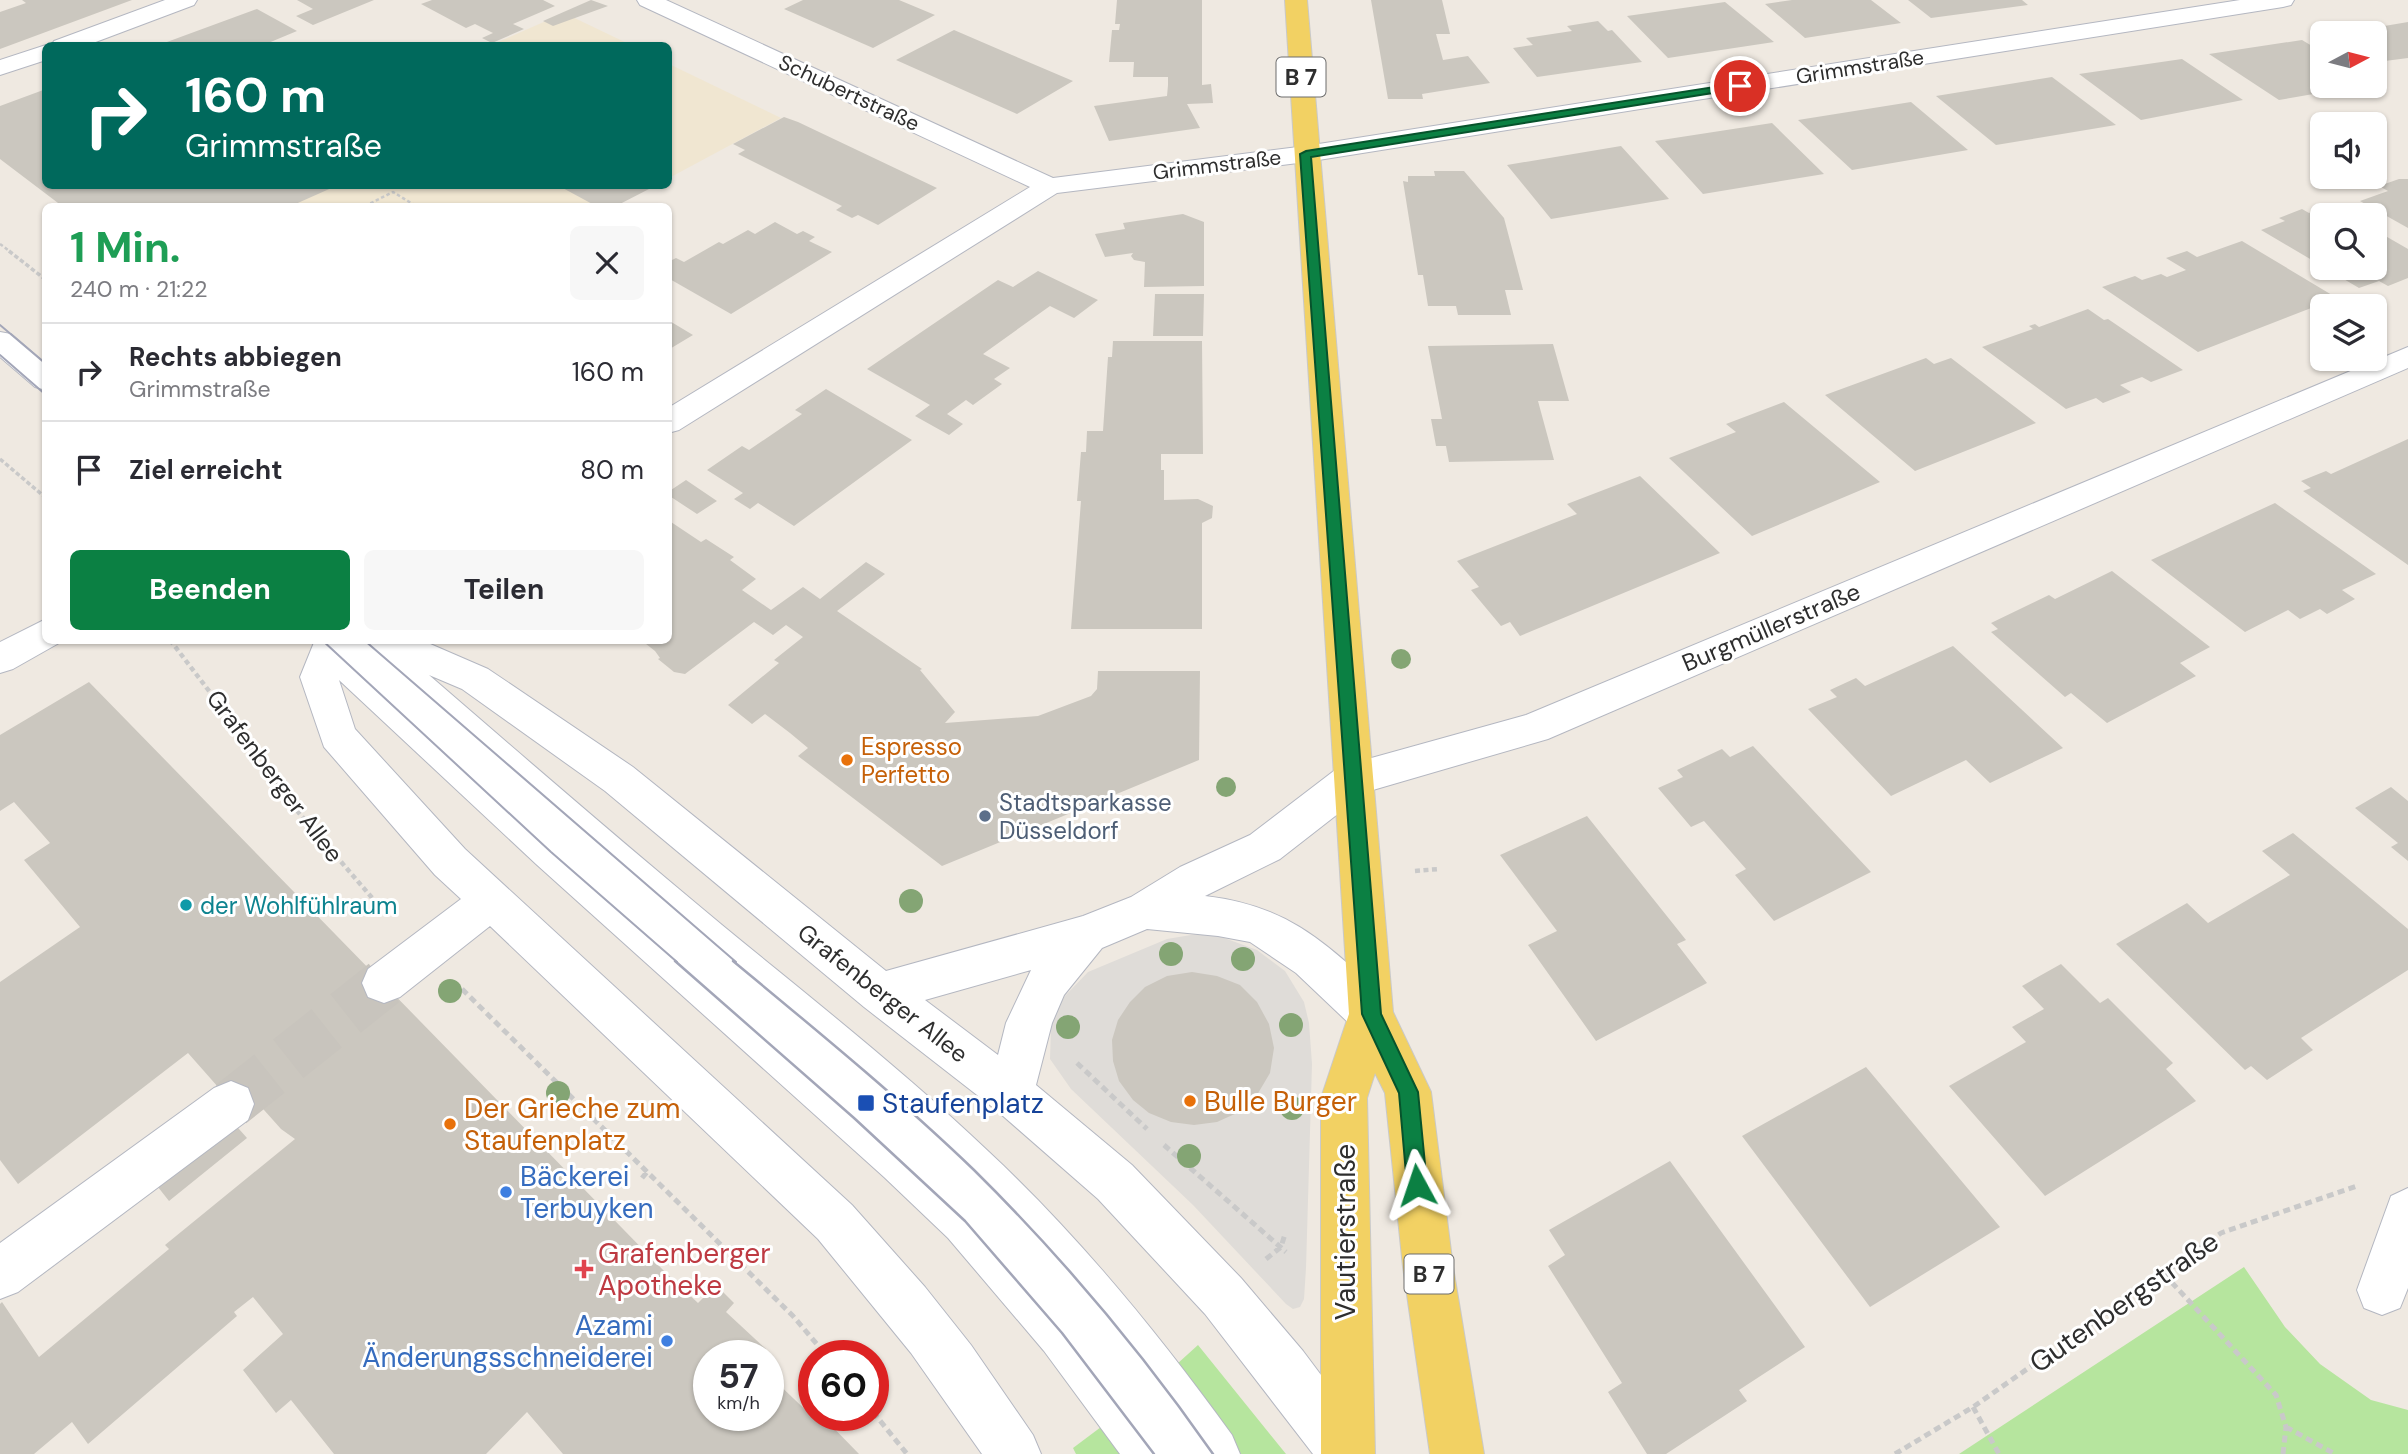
<!DOCTYPE html>
<html lang="de">
<meta charset="utf-8">
<style>
body{margin:0;font-family:"DM Sans",sans-serif;background:#f7f7f7;color:#2b2b33;height:100vh;display:flex;flex-direction:column;font-size:26px;white-space:nowrap}
*{box-sizing:border-box;margin:0}
p{font-size:23px;color:#7c7c81}
.icon{flex:none;width:38px;height:38px;fill:none;stroke:currentColor;stroke-width:2;stroke-linecap:round;stroke-linejoin:round}
.map{position:relative;flex:1;overflow:hidden}
.side{position:absolute;left:42px;top:203px;width:630px;height:441px;display:flex;flex-direction:column;background:#fff;border-radius:10px;box-shadow:0 2px 5px #0004}
.side>*{flex:none}
.guide{position:absolute;left:42px;top:42px;width:630px;height:147px;border-radius:10px;box-shadow:0 2px 5px #0004;background:#00695c;color:#fff;overflow:hidden}
.needle{width:46px;rotate:83deg}
.fabs{position:absolute;left:2310px;top:21px;display:grid;gap:14px}
.fabs a{display:grid;place-items:center;width:77px;height:77px;border-radius:10px;background:#fff;box-shadow:0 2px 5px #0004;font-size:35px}
.speed{position:absolute;left:693px;top:1340px;display:flex;gap:14px;font-size:35px;font-weight:700;text-align:center}
.speed>*{display:grid;place-content:center;width:91px;height:91px;border-radius:50%;background:#fff;box-shadow:0 2px 5px #0004;line-height:1}
.speed small{font-size:18px;font-weight:400}
.speed .limit{border:10px solid #d22;background:#fff;color:#111}
.pin{position:absolute;display:grid;place-items:center;width:60px;height:60px;color:#fff;margin:-30px;border:4px solid #fff;border-radius:50%;box-shadow:0 2px 7px #0007}
.me{position:absolute;width:77px;margin:-38px;rotate:355deg;stroke-linejoin:round;filter:drop-shadow(0 0 5px #0008)}
.turn{display:flex;align-items:center;gap:24px;height:147px;padding:0 28px;font-size:32px}
.turn .icon{width:91px;height:91px;stroke-width:2.5}
.turn b{display:block;font-size:49px;line-height:60px}
.round{display:grid;place-items:center;flex:none;width:74px;height:74px;border-radius:10px;background:#f7f7f7}
.head{display:flex;align-items:center;justify-content:space-between;height:119px;padding:0 28px}
h1{font-size:42px;font-weight:700;line-height:52px;color:#1e9e55}
.cta{display:flex;gap:14px;margin-top:auto;padding:14px 28px}
.cta a{flex:1;height:80px;border-radius:10px;background:#0b8043;color:#fff;font-size:28px;font-weight:700;line-height:80px;text-align:center}
.cta a+a{background:#f7f7f7;color:#2b2b33}
ul{padding:0;list-style:none}
li{display:flex;align-items:center;gap:21px;height:98px;padding:0 28px;border-top:2px solid #e1e1e2}
li div{flex:1}
li b{display:block;font-size:26px}
li em{font-style:normal}
.map>svg:first-child{display:block}
.education{fill:#f0e6d1}
.green{fill:#b6e59e}
.plaza{fill:#dfdcd8}
.building{fill:#cbc7bf}
.lines{fill:none;stroke-linecap:round;stroke-linejoin:round}
.minor-tunnel{stroke:#c8c4bd;stroke-width:49;stroke-dasharray:49 24;stroke-linecap:butt}
.minor-casing{stroke:#b4b7c1;stroke-width:2}
.major-casing{stroke:#c9c9c9;stroke-width:2}
.path-far3{stroke:#c9c9c9;stroke-width:2.5;stroke-dasharray:3.5 2.5;stroke-linecap:butt}
.path-far2{stroke:#c9c9c9;stroke-width:3.5;stroke-dasharray:4.5 2.5;stroke-linecap:butt}
.path-far1{stroke:#c9c9c9;stroke-width:4.5;stroke-dasharray:5 3.5;stroke-linecap:butt}
.path{stroke:#c9c9c9;stroke-width:5;stroke-dasharray:7 4.5;stroke-linecap:butt}
.minor{fill:#fff;fill-rule:evenodd}
.major{fill:#f2d163;fill-rule:evenodd}
.tram-far1{stroke:#a3a6b8;stroke-width:2}
.tram{stroke:#a3a6b8;stroke-width:2.5}
.tree{fill:#84a574}
.route{fill:#0b8043;stroke:#07532c;stroke-width:2}
.food-dot{fill:#e8710a;stroke:#fff;stroke-width:2.5}
.service-dot{fill:#5c6f8a;stroke:#fff;stroke-width:2.5}
.culture-dot{fill:#0f9aa8;stroke:#fff;stroke-width:2.5}
.transit-dot{fill:#1a4fb4;stroke:#fff;stroke-width:2.5}
.shop-dot{fill:#3f7fe0;stroke:#fff;stroke-width:2.5}
.health-dot{fill:#e0444e;stroke:#fff;stroke-width:2.5}
.labels{text-anchor:middle;dominant-baseline:central;stroke-width:6;stroke-linejoin:round;paint-order:stroke}
.far-street-label{font-size:21px;fill:#2e2e2e;stroke:#fff}
.shield{fill:#fff;stroke:#6d6d6d;stroke-width:2}
.shield-label{font-size:23px;font-weight:bold;fill:#2e2e2e}
.street-label{font-size:24px;fill:#2e2e2e;stroke:#fff}
.food-label{font-size:24px;fill:#c56008;stroke:#fff;text-anchor:start}
.service-label{font-size:24px;fill:#4e5e75;stroke:#fff;text-anchor:start}
.culture-label{font-size:24px;fill:#0d838f;stroke:#fff;text-anchor:start}
.near-food-label{font-size:28px;fill:#c56008;stroke:#fff;text-anchor:start}
.near-transit-label{font-size:28px;fill:#164399;stroke:#fff;text-anchor:start}
.near-shop-label{font-size:28px;fill:#366cbe;stroke:#fff;text-anchor:start}
.near-street-label{font-size:28px;fill:#2e2e2e;stroke:#fff}
.near-health-label{font-size:28px;fill:#be3a42;stroke:#fff;text-anchor:start}
</style>
<div class="map">
<svg width="2408" height="1454" viewBox="0 0 2408 1454">
<rect width="100%" height="100%" fill="#efe9e1"/>
<path class="education" d="M564 13 631 45 489 46Z
M668 64H669L781 118 669 178Z
M167 186H654L613 206H119Z"/>
<path class="green" d="M2244 1267 2285 1327 2320 1364 2371 1400 2408 1410V1454H1959Z
M1198 1345 1286 1454H1240L1177 1364Z
M1101 1427 1121 1454H1076L1073 1448Z"/>
<path class="plaza" d="M1191 935H1216L1257 950 1285 971 1304 1002 1309 1023 1312 1064 1306 1268 1304 1299 1300 1307 1293 1309 1286 1304 1193 1205 1071 1089 1050 1059 1051 1028 1056 1011 1064 997 1088 972 1167 939Z"/>
<path class="building" d="M22 0H132L0 49V12L26 3Z
M297 0H374L313 25 296 16 313 9Z
M432 0H543L555 6 513 24 524 29 492 43 482 38 493 33 475 24 466 28 421 4Z
M591 0 608 6 553 26 543 21Z
M803 0H899L935 15 873 48 784 9Z
M1117 0H1202V85L1211 84 1213 103 1187 104 1200 128 1109 141 1094 106 1167 96 1168 85V77H1133L1134 62H1109L1112 30H1119L1120 24H1115Z
M1371 0H1442L1450 34H1436L1443 60 1468 56 1490 83 1422 94 1423 99H1388Z
M1792 0H1871L1901 23 1805 38 1765 4Z
M1908 0H2022L2028 5 1931 18Z
M1725 2 1774 42 1668 58 1627 16Z
M257 9 297 31 261 46H156Z
M1598 21 1608 31 1612 30 1642 62 1537 77 1513 48 1533 45 1526 38 1572 31 1567 26Z
M2408 22V58L2385 61 2375 56V33H2343Z
M954 30 1012 55 1073 81 1017 114 896 60Z
M2302 40 2322 52V86L2329 89 2322 90 2325 92 2279 100 2209 54Z
M2182 59 2243 100 2141 120 2079 74Z
M2052 77 2116 125 1996 145 1936 96Z
M46 89V186H336L291 206H62L0 159V106Z
M1911 102 1968 150 1852 170 1798 120Z
M784 117 798 122 937 188 878 225 858 215 852 218 836 210 842 206 738 154 745 150 733 144Z
M1772 123 1824 174 1703 194 1655 141Z
M1621 146 1669 199 1551 219 1507 165Z
M1434 171H1464L1504 218 1523 290H1505L1511 315H1458L1456 306H1428L1423 275H1418L1403 181 1408 182V176H1435Z
M2399 179H2408V228L2360 201 2388 191 2379 186Z
M559 186H642L649 189 616 206H596Z
M2330 205 2348 215H2322V266L2261 230 2285 221 2279 218 2302 209 2309 213Z
M1183 214 1204 222V286L1144 287 1145 262 1134 260 1131 256 1133 253 1105 257 1095 234 1125 229 1123 223Z
M775 222 797 234 803 231 815 237 809 241 832 252 731 314 668 278V262L676 258 684 262 719 242 723 244 748 230 755 234Z
M2375 230 2408 249V278L2388 286 2379 281 2359 288 2325 268H2375Z
M2242 241 2337 298 2198 352 2102 287 2135 276 2142 280 2161 274 2167 277 2186 270 2166 258 2187 251 2197 257Z
M1038 271 1098 300 1074 318 1050 306 983 354 1010 368 994 379 1002 384 973 405 966 400 947 414 963 424 949 435 915 416 930 405 867 369 998 280 1013 287Z
M1155 294H1204L1203 336H1153Z
M2088 309 2104 320 2108 319 2183 370 2151 382 2142 377 2120 385 2131 392 2103 403 2096 398 2066 409 1982 347 2033 329 2029 326 2035 324 2039 327Z
M668 320 693 335 668 350Z
M1113 341H1202L1203 454H1161V470H1164V500L1198 499 1213 506 1212 518 1202 523V629H1071L1081 501H1077L1081 452H1086L1087 431H1103L1108 357H1112Z
M1553 344 1569 401H1538L1554 460 1449 462 1446 446H1436L1431 419H1442L1428 346Z
M1926 358 1934 364 1951 358 2036 423 1915 471 1825 395Z
M826 389 912 440 794 526 758 503 750 509 734 499 743 493 707 470 742 446 749 450 802 414 795 410Z
M1784 402 1880 482 1752 536 1669 458 1736 432 1726 424Z
M2408 439V565L2303 491 2311 488 2301 481 2326 471 2331 474Z
M1640 476 1720 553 1520 636 1510 622 1501 626 1471 590 1479 587 1457 561 1577 514 1567 504Z
M686 480 717 501 697 514 668 495V492Z
M2275 503 2376 574 2342 590 2355 599 2327 614 2320 609 2300 619 2288 610 2245 632 2151 560Z
M668 520 701 542 706 539 734 557 730 560 756 579 742 590 771 610 803 587 820 599 866 562 885 574 837 611 922 669 920 670 955 712 945 723 1038 716 1091 696 1097 689 1098 671H1200L1199 760 942 866 798 756 808 748 790 733 765 714 752 724 728 705 779 663 774 660 803 637 786 625 773 635 754 622 685 674 674 672 658 659 660 658 655 651 641 640H668Z
M2112 571 2210 647 2180 663 2196 676 2107 723 2071 693 2065 697 1991 632 1998 629 1991 623 2049 595 2055 599Z
M1953 646 2063 748 1990 783 1966 760 1891 796 1808 709 1837 697 1830 690 1856 678 1865 686Z
M89 682 665 1272 698 1303 716 1285 734 1303 726 1312 766 1349 759 1356H709V1416H768V1374L818 1422 822 1416 859 1454H563L527 1412 486 1454H334L291 1400 276 1413 243 1370 283 1334 253 1297 234 1312 237 1316 88 1444 72 1422 34 1454H0V1304L2 1302 39 1357 169 1249 165 1245 295 1139 281 1129 256 1101 241 1113 188 1053 18 1184 0 1160V982L80 927 24 860 50 843 14 802 0 811V735Z
M1753 746 1871 872 1774 921 1735 875 1746 869 1704 821 1691 827 1658 788 1683 777 1677 770 1722 749 1730 757Z
M2391 787 2408 801V861L2391 847 2398 843 2355 808Z
M1587 816 1686 940 1677 944 1707 983 1596 1041 1528 945 1557 931 1500 855Z
M2293 833 2408 929V970L2301 1038 2313 1050 2267 1080 2251 1066 2245 1070 2116 944 2187 903 2208 923 2290 875 2262 851Z
M2061 964 2100 1003 2108 998 2173 1063 2166 1069 2196 1101 2045 1196 1949 1086 2026 1042 2012 1027 2044 1009 2022 986Z
M1192 972 1217 976 1240 985 1257 1002 1269 1024 1274 1048 1270 1073 1257 1095 1237 1113 1217 1122 1194 1125 1171 1122 1149 1113 1133 1100 1119 1081 1113 1061 1112 1040 1118 1020 1130 1002 1145 987 1167 976Z
M1866 1067 2000 1227 1870 1307 1742 1136Z
M231 1120 247 1138 169 1201 154 1182Z
M1670 1161 1805 1347 1739 1390 1747 1401 1666 1454H1647L1608 1392 1622 1383 1548 1266 1565 1255 1549 1230Z"/>
<g class="lines">
<path class="minor-tunnel" d="M231 1104 384 983"/>
<defs>
<path id="minor" d="M165 0H197L194 5 85 46H51L54 41Z
M637 0H666L1053 178 1306 146 2240 0H2294L2291 5 2283 7 1306 162 1057 193 679 430 668 433V408L1030 187 640 5Z
M46 45 48 46H46V60L0 75V60Z
M0 332 11 334 46 364V390L35 387 0 357Z
M2408 347V368L1548 739 1366 792 1280 859 1205 896C1291 906 1326 944 1387 999L1393 1014 1387 1029 1371 1035 1355 1029 1296 973 1250 942 1218 936 1147 929 1102 948 1064 995 1052 1023 1036 1085 1132 1165 1241 1278 1303 1351 1366 1435 1374 1454H1313L1205 1314 1098 1199 995 1109 864 1007 605 791 462 689 429 675C526 759 623 843 722 925 812 999 904 1071 989 1152 1080 1237 1159 1334 1232 1435L1240 1454H1120L1044 1351 948 1238 884 1177 536 864 339 680 355 729 465 849 852 1205 925 1287 971 1345 1033 1435 1041 1454H982L911 1353 818 1239 490 926 400 997 384 1003 368 997 362 983 368 969 461 899 435 875 324 747 300 677 315 640H421L488 669 633 767 886 971 1083 916 1131 897 1180 867 1250 835 1339 767 1526 715ZM1031 970 1006 1023 998 1055 925 1000Z
M46 619V640H60L59 643 13 669 0 673V642Z
M231 1081 248 1088 254 1104 248 1120 18 1292 0 1299V1243L214 1088Z
M2408 1188V1288L2400 1308 2382 1315 2364 1308 2357 1290 2391 1196Z"/>
<path id="major" d="M1285 0H1307L1393 1012 1431 1092 1453 1267 1484 1454H1430L1403 1267 1385 1093 1375 1073 1367 1098 1375 1454H1321V1098L1349 1014Z"/>
</defs>
<use href="#minor" class="minor-casing"/>
<use href="#major" class="major-casing"/>
<path class="path-far3" d="M365 206 393 192 416 206
M0 244 12 253"/>
<path class="path-far2" d="M9 251 46 280
M0 459 46 498"/>
<path class="path-far1" d="M170 640 258 755 280 791 386 914
M1415 871 1439 869"/>
<path class="path" d="M462 989 793 1316 827 1356
M1077 1063 1147 1129
M1164 1145 1286 1252
M642 1178 647 1172
M1266 1259 1281 1247 1285 1234
M2164 1274 2276 1395 2286 1427 2283 1454
M1973 1407 1999 1454
M873 1412 907 1454
M2286 1427 2335 1454
M1895 1454 1973 1407 2221 1233 2357 1186"/>
<use href="#minor" class="minor"/>
<use href="#major" class="major"/>
<path class="tram-far1" d="M0 325 46 364
M0 355 46 395
M322 640 551 852 677 962
M364 640 736 962"/>
<path class="tram" d="M675 961 854 1118 965 1221 1062 1333 1154 1454
M733 961C815 1029 897 1096 974 1170 1062 1257 1142 1352 1213 1454"/>
</g>
<g class="tree">
<circle cx="1401" cy="659" r="10"/>
<circle cx="1226" cy="787" r="10"/>
<circle cx="911" cy="901" r="12"/>
<circle cx="1171" cy="954" r="12"/>
<circle cx="1243" cy="959" r="12"/>
<circle cx="450" cy="991" r="12"/>
<circle cx="1291" cy="1025" r="12"/>
<circle cx="1068" cy="1027" r="12"/>
<circle cx="558" cy="1093" r="12"/>
<circle cx="1292" cy="1108" r="12"/>
<circle cx="1189" cy="1156" r="12"/>
</g>
<path class="route" d="M1740 83 1745 86 1744 88 1311 157 1381 1014 1418 1092 1427 1185 1424 1192 1417 1195 1410 1192 1407 1185 1399 1093 1362 1014 1300 154 1306 151Z"/>
<g class="food-dot">
<circle cx="847" cy="760" r="7"/>
<circle cx="1190" cy="1101" r="7"/>
<circle cx="450" cy="1124" r="7"/>
</g>
<circle class="service-dot" cx="985" cy="816" r="7"/>
<circle class="culture-dot" cx="186" cy="905" r="7"/>
<rect class="transit-dot" x="857" y="1094" width="18" height="18" rx="3.5"/>
<g class="shop-dot">
<circle cx="506" cy="1192" r="7"/>
<circle cx="667" cy="1341" r="7"/>
</g>
<path class="health-dot" d="M580.5 1258.5h7v7h7v7h-7v7h-7v-7h-7v-7h7z"/>
<g class="labels">
<g class="far-street-label">
<text transform="translate(1860 67) rotate(-9)">Grimmstraße</text>
<text transform="translate(849 93) rotate(25)">Schubertstraße</text>
<text transform="translate(1217 165) rotate(-7)">Grimmstraße</text>
</g>
<g class="shield">
<rect x="1276.5" y="57.5" width="49" height="39" rx="5"/>
<rect x="1404.5" y="1254.5" width="49" height="39" rx="5"/>
</g>
<g class="shield-label">
<text x="1301" y="77">B 7</text>
<text x="1429" y="1274">B 7</text>
</g>
<g class="street-label">
<text transform="translate(1771 627) rotate(-23)">Burgmüllerstraße</text>
<text transform="translate(275 776) rotate(53)">Grafenberger Allee</text>
<text transform="translate(883 993) rotate(38)">Grafenberger Allee</text>
</g>
<g class="food-label">
<text x="861" y="746">Espresso<tspan x="861" dy="28">Perfetto</tspan></text>
</g>
<g class="service-label">
<text x="999" y="802">Stadtsparkasse<tspan x="999" dy="28">Düsseldorf</tspan></text>
</g>
<g class="culture-label">
<text x="200" y="905">der Wohlfühlraum</text>
</g>
<g class="near-food-label">
<text x="1204" y="1101">Bulle Burger</text>
<text x="464" y="1108">Der Grieche zum<tspan x="464" dy="32">Staufenplatz</tspan></text>
</g>
<g class="near-transit-label">
<text x="882" y="1103">Staufenplatz</text>
</g>
<g class="near-shop-label">
<text x="520" y="1176">Bäckerei<tspan x="520" dy="32">Terbuyken</tspan></text>
<text x="653" y="1325" text-anchor="end">Azami<tspan x="653" dy="32">Änderungsschneiderei</tspan></text>
</g>
<g class="near-street-label">
<text transform="translate(1345 1232) rotate(-90)">Vautierstraße</text>
<text transform="translate(2124 1302) rotate(-35)">Gutenbergstraße</text>
</g>
<g class="near-health-label">
<text x="598" y="1253">Grafenberger<tspan x="598" dy="32">Apotheke</tspan></text>
</g>
</g>
</svg>
<div class="fabs">
<a><svg class="needle" viewBox="-14 -14 28 28"><path d="M0-13l5 13h-10z" fill="#e53935"/><path d="M0 13l5-13h-10z" fill="#7c7c81"/></svg></a>
<a><svg class="icon" aria-label="sound" viewBox="0 0 24 24"><path d="M4 9h4l5-4v14l-5-4H4zM17 9q2 3 0 6"/></svg></a>
<a><svg class="icon" aria-label="search" viewBox="0 0 24 24"><circle cx="10" cy="10" r="6"/><path d="M15 15l6 6"/></svg></a>
<a><svg class="icon" aria-label="layers" viewBox="0 0 24 24"><path d="M12 4l9 5-9 5-9-5zM3 14l9 5 9-5"/></svg></a>
</div>
<div class="speed"><div>57<small>km/h</small></div><div class="limit">60</div></div>
<div class="pin" style="left:1740px;top:86px;background:#d93025"><svg class="icon" aria-label="arrive" viewBox="0 0 24 24"><path d="M6 21V4h12l-3 4 3 4H6"/></svg></div>
<svg class="me" style="left:1417px;top:1185px" viewBox="-20 -20 40 40"><path d="M0-17L14 15 0 8-14 15z" fill="#0b8043" stroke="#fff" stroke-width="4"/></svg>
<div class="guide">
<div class="turn"><svg class="icon" aria-label="right" viewBox="0 0 24 24"><path d="M7 20v-9h11M14 6l5 5-5 5"/></svg><div><b>160 m</b>Grimmstraße</div></div>
</div>
<section class="side">
<div class="head"><div><h1>1 Min.</h1><p>240 m · 21:22</p></div><a class="round"><svg class="icon" aria-label="close" viewBox="0 0 24 24"><path d="M6 6l12 12M18 6L6 18"/></svg></a></div>
<ul>
<li><svg class="icon" aria-label="right" viewBox="0 0 24 24"><path d="M7 20v-9h11M14 6l5 5-5 5"/></svg><div><b>Rechts abbiegen</b><p>Grimmstraße</p></div><em>160 m</em></li>
<li><svg class="icon" aria-label="arrive" viewBox="0 0 24 24"><path d="M6 21V4h12l-3 4 3 4H6"/></svg><div><b>Ziel erreicht</b></div><em>80 m</em></li>
</ul>
<div class="cta"><a>Beenden</a><a>Teilen</a></div>
</section>
</div>
